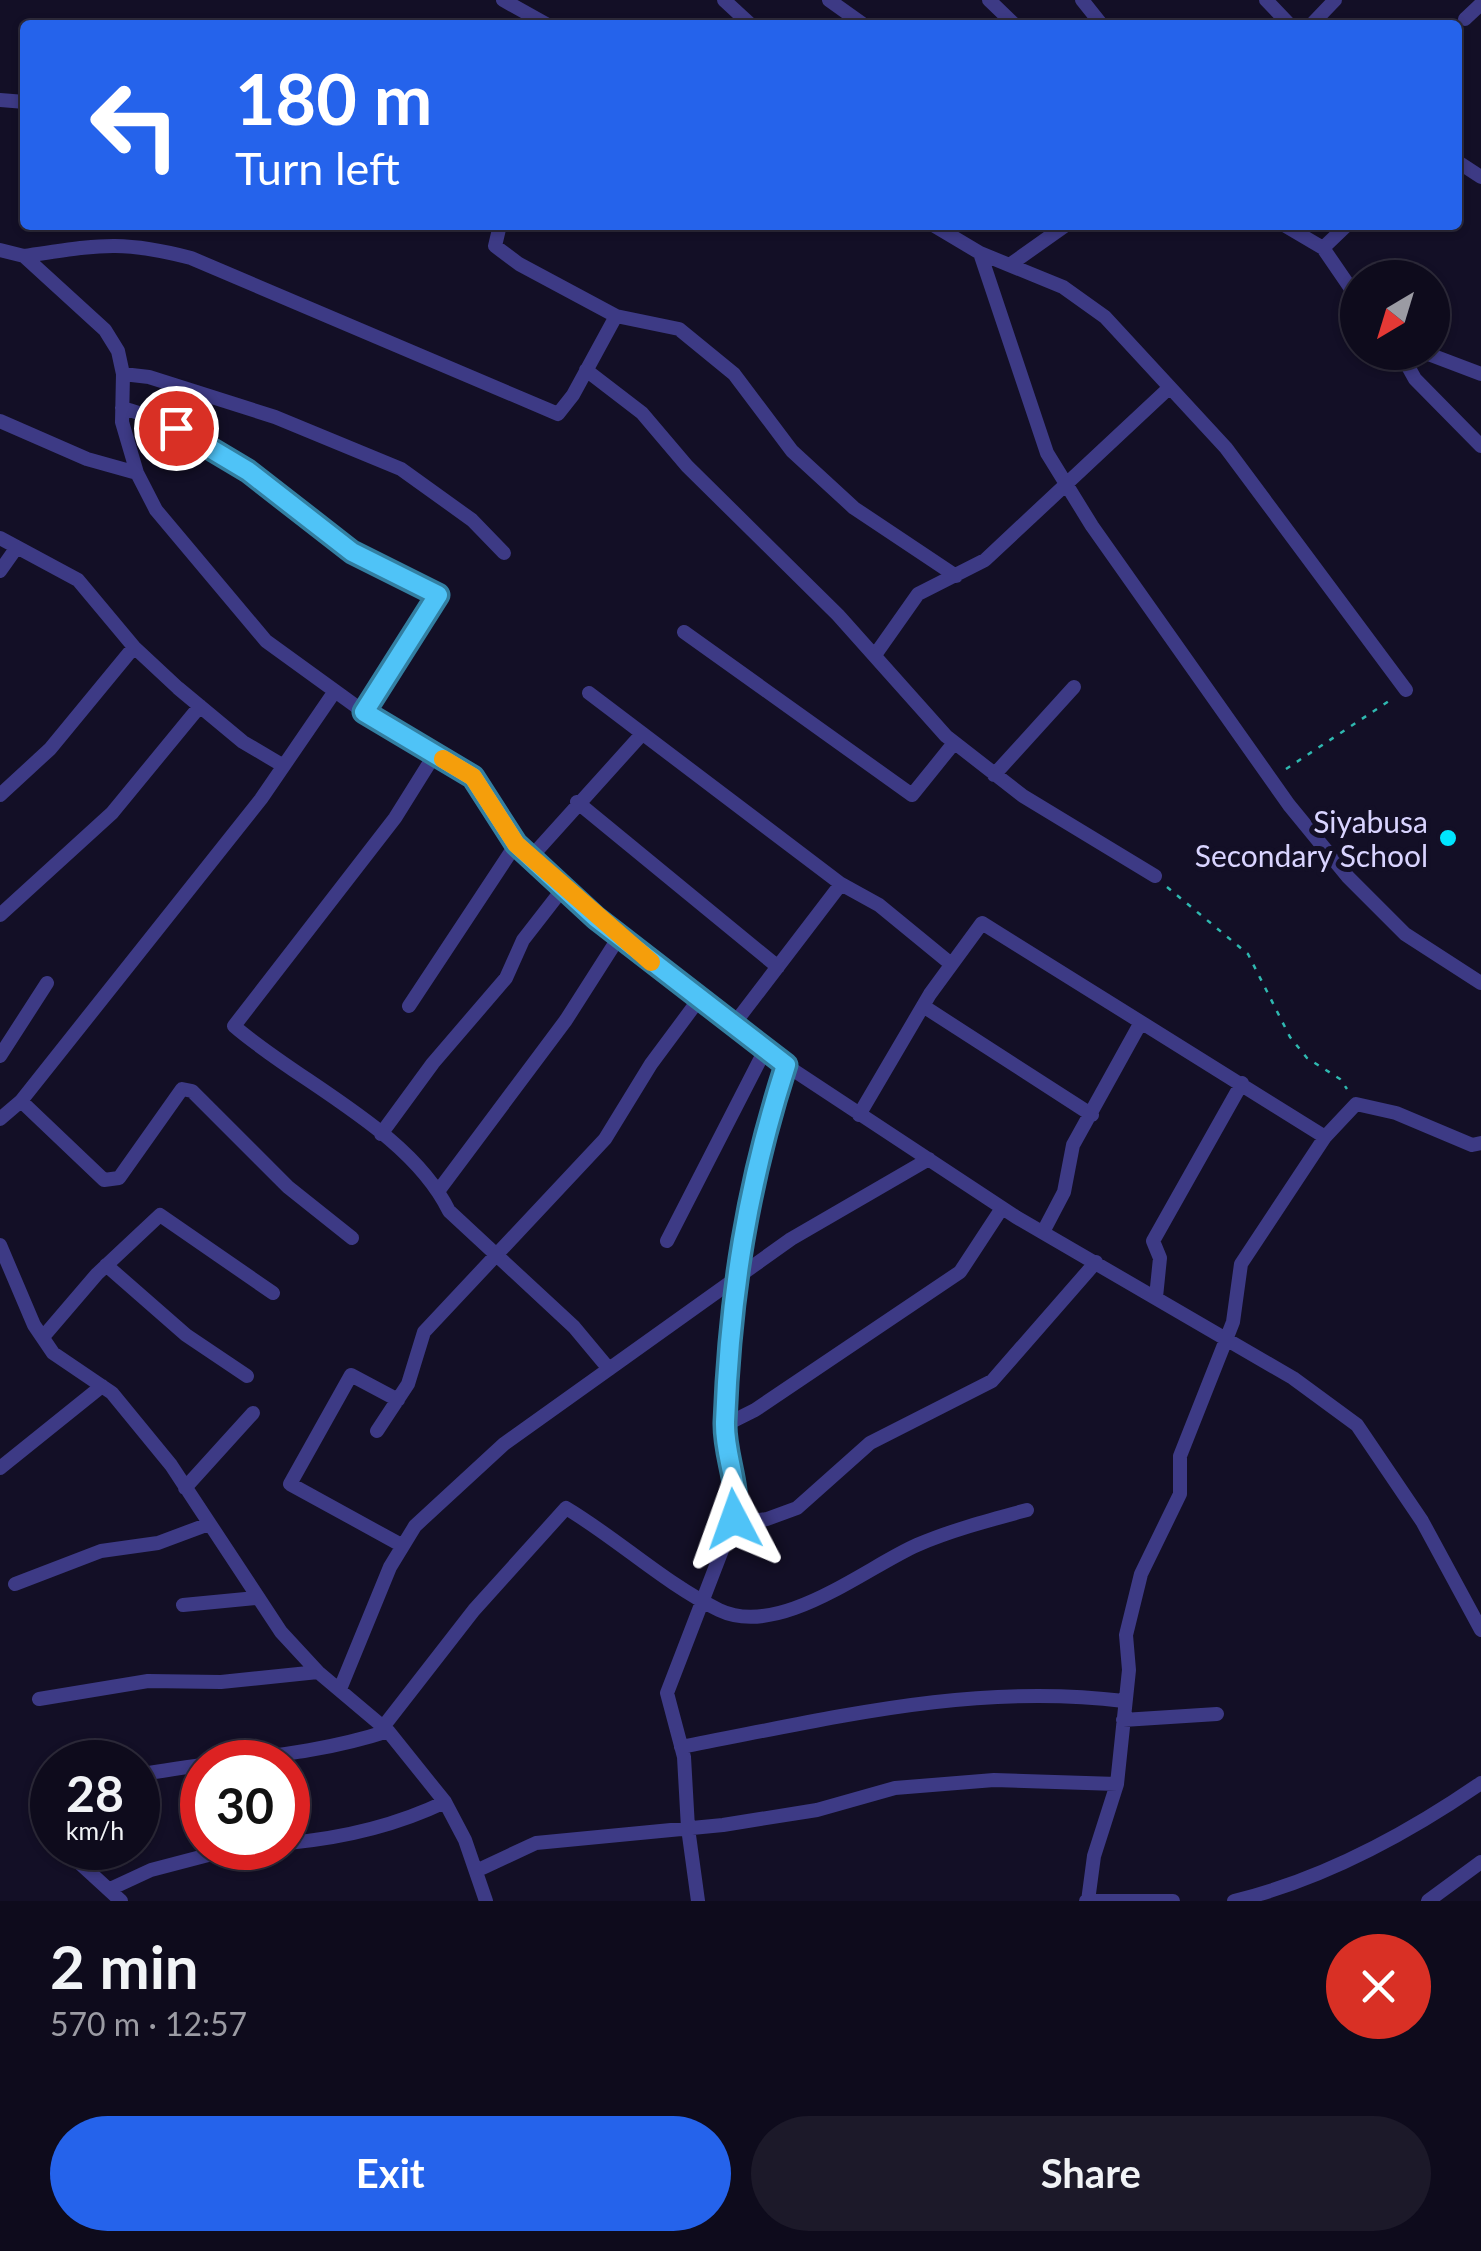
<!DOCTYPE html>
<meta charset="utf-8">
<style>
body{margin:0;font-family:Lato,sans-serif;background:#1c1929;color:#f1f3f6;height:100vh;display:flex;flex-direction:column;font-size:38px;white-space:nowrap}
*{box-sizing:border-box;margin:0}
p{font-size:32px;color:#9b9ba3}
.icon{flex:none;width:55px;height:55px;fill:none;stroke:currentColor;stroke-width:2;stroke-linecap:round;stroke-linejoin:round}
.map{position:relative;height:1901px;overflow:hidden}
.sheet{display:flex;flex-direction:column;background:#0e0b1c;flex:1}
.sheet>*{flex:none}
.banner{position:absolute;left:20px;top:20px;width:1442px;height:210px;border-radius:10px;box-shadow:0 2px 8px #0004,0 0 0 2px #2e2b3b;background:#2563eb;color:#fff;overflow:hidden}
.needle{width:65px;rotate:218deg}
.tools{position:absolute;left:1340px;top:260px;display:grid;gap:20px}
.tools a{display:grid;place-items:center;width:110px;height:110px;border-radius:50%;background:#0e0b1c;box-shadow:0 2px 8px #0004,0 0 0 2px #2e2b3b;font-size:50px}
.speed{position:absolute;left:30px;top:1740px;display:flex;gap:20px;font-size:50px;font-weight:700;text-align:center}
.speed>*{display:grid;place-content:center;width:130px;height:130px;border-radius:50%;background:#0e0b1c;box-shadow:0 2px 8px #0004,0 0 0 2px #2e2b3b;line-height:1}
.speed small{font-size:25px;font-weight:400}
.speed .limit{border:15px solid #d22;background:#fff;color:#111}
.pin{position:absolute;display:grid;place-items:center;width:85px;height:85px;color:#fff;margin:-42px;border:5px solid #fff;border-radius:50%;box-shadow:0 2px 10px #0007}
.me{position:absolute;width:110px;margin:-55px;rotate:356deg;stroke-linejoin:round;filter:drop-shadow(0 0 8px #0008)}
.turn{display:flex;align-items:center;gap:35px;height:210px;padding:0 50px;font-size:45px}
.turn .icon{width:130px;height:130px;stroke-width:2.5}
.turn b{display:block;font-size:70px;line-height:85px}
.round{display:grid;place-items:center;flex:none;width:105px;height:105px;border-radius:52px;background:#1c1929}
.summary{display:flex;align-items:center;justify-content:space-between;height:170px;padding:0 50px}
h1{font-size:60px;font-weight:700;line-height:75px}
.cta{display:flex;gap:20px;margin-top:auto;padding:20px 50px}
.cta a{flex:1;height:115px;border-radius:60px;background:#2563eb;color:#fff;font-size:40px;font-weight:700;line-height:115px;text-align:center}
.cta a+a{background:#1c1929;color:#f1f3f6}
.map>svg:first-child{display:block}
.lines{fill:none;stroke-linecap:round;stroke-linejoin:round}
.path{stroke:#2fb8b0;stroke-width:2.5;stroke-dasharray:5 8;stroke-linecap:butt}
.minor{stroke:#3d3a85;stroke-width:14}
.route-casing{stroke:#337fa1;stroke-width:25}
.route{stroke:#4fc3f7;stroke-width:18}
.slow{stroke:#f59e0b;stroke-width:18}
.poi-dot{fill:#00e5ff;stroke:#130f26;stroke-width:4}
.labels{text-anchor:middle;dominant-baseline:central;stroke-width:10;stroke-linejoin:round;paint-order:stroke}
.poi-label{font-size:30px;fill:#d9d4ff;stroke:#130f26;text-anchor:end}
</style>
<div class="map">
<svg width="1481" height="1901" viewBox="0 0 1481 1901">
<rect width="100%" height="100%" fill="#130f26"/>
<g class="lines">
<path class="path" d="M1286 769 1392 699
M1167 887 1248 954 1290 1037 1307 1058 1340 1079 1347 1089"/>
<path class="minor" d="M503 0 548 25
M724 0 751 25
M829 0 864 25
M989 0 1015 25
M1082 0 1102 25
M1266 0 1290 25
M1465 19 1481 4
M1311 25 1335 0
M0 100 25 102
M1458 162 1481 177
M500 225 495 246 519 264 616 316 679 329 734 374 792 451 854 508 956 576
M933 225 980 253 1063 287 1105 317 1226 448 1406 690
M1284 225 1323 248 1358 299
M1323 248 1347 225
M0 250 24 256 105 330 118 351 123 374 122 422 137 473 156 510 266 641 364 712 473 777 516 844 596 918 775 1058 1016 1217 1293 1378 1357 1425 1422 1521 1481 1630
M980 253 1047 453 1092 526 1289 805 1348 877 1405 934 1481 983
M24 256C96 246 118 239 191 258L558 414 573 395 616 316
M1011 264 1066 225
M1400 352 1415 379 1481 446
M1423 352 1481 374
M586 370 642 413 687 466 838 615 946 736 1023 796 1155 876
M123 374 149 377 275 417 401 469 472 520 504 553
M122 408C213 432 273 499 349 549 376 568 410 578 438 595L364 712
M0 421 87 459 137 473
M0 538 78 580 134 647 178 688 243 742 282 765
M0 571 17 547
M684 632 912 795 954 743
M875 655 918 594 985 560 1169 388
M589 693 841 884 879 905 951 964
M435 754 395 818 234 1026C300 1083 410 1131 449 1211L574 1327 609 1369
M994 775 1074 687
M0 795 50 749 134 647
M577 802 778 967
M532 856 642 734
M0 915 112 813 200 706
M409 1006 516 844
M923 1006 1092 1115
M734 1024 841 884
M0 1056 47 983
M21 1101 104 1180 119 1178 182 1089 192 1091 288 1187 352 1238
M859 1115 930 994 982 923 1325 1137
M0 1119 21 1101 261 799 335 691
M381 1134 433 1063 506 978 523 940 565 886
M439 1190 566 1020 619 937
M1043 1232 1064 1192 1073 1145 1140 1024
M667 1241 765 1050
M0 1245 34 1325 53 1353 112 1393 171 1465 281 1632 318 1672 388 1731 445 1802 465 1840 486 1901
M106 1265 186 1335 247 1376
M1156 1297 1160 1258 1153 1241 1242 1083
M43 1337 97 1274 160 1215 273 1293
M398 1400 351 1375 290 1484 403 1546
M725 1425 755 1410 960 1272 1002 1208
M377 1431 408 1384 424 1332 605 1139 651 1064 700 998
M0 1468 102 1386
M185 1488 253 1413
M732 1524 767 1519 797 1508 870 1443 992 1381 1096 1262
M15 1584 101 1551 158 1543 209 1524
M183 1605 256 1598
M340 1689 390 1567 415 1526 504 1444 791 1239 929 1159
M39 1699 148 1681 221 1682 318 1672
M1123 1720 1217 1714
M383 1727 474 1610 566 1508C618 1539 664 1583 719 1610 779 1639 865 1568 917 1545 952 1530 990 1520 1027 1510
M681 1747C829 1719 972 1682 1124 1701
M138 1775C222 1759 306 1758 388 1731
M288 1843C343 1838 395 1826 445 1802
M72 1856 121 1901
M476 1871 536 1843 723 1825 817 1810 895 1788 994 1780 1117 1784
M110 1889 151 1870 235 1848
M698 1901 688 1828 684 1757 667 1693 734 1519C741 1485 724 1457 725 1422 731 1293 746 1189 786 1065
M1086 1901H1173
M1088 1901 1094 1856 1117 1784 1129 1670 1126 1635 1141 1574 1180 1494V1456L1233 1322 1241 1264 1325 1137 1356 1104 1396 1113 1472 1145 1481 1143
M1234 1901C1321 1880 1407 1834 1481 1783
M1428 1901 1481 1862"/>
</g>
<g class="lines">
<defs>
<path id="route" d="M176 428 248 471 352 552 438 595 364 712 473 777 516 844 596 918 786 1065C747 1186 730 1295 725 1422 724 1457 741 1485 734 1519"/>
</defs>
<use href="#route" class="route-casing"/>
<use href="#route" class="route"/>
<path class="slow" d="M443 759 473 777 516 844 651 962"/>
</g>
<circle class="poi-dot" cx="1448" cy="838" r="10"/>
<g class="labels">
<g class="poi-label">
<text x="1428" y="821">Siyabusa<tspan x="1428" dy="34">Secondary School</tspan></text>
</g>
</g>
</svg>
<div class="tools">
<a><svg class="needle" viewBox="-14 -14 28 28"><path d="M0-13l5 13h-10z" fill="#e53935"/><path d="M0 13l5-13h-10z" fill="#9b9ba3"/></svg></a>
</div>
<div class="speed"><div>28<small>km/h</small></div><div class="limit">30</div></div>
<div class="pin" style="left:176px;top:428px;background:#d93025"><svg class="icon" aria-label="arrive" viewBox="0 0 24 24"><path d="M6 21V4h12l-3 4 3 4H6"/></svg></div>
<svg class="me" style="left:734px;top:1519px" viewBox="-20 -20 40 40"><path d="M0-17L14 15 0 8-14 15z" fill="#4fc3f7" stroke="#fff" stroke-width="4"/></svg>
<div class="banner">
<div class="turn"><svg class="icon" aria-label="left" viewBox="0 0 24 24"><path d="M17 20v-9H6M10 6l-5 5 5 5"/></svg><div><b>180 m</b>Turn left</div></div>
</div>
</div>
<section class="sheet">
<div class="summary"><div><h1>2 min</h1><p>570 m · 12:57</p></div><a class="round" style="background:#d93025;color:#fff"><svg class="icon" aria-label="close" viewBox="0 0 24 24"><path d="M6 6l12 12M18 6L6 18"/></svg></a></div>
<div class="cta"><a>Exit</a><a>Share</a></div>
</section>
